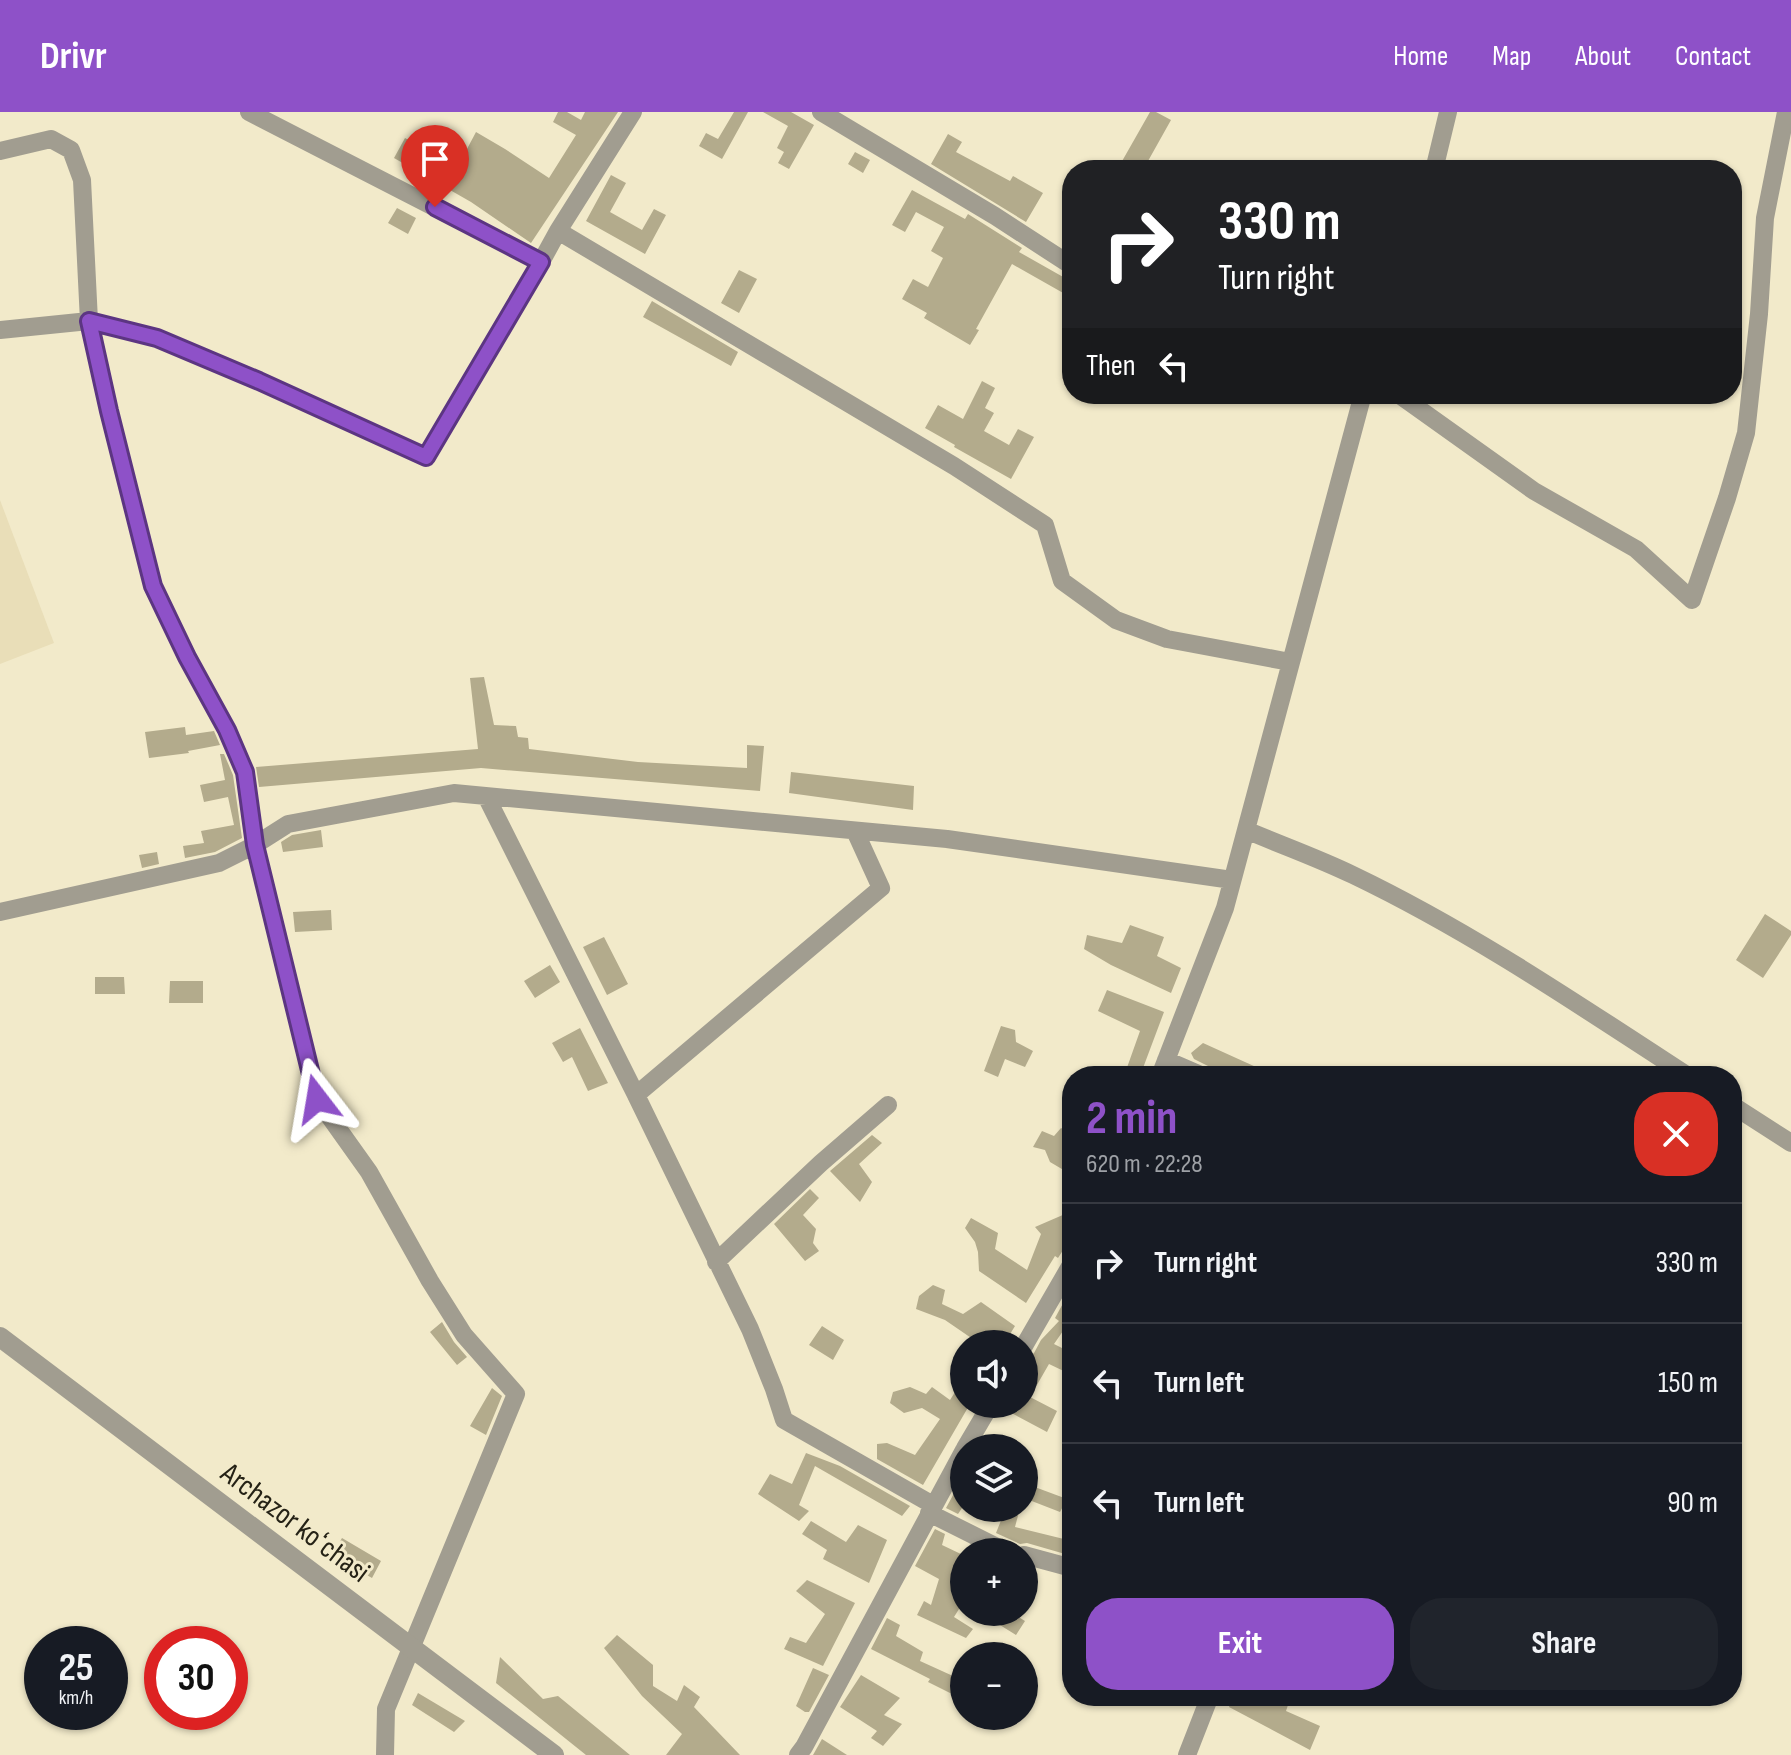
<!DOCTYPE html>
<meta charset="utf-8">
<style>
body{margin:0;font-family:"Sofia Sans Condensed",sans-serif;background:#20242c;color:#f1f3f6;height:100vh;display:flex;flex-direction:column;font-size:30px;white-space:nowrap}
*{box-sizing:border-box;margin:0}
p{font-size:26px;color:#9ea1a6}
.icon{flex:none;width:44px;height:44px;fill:none;stroke:currentColor;stroke-width:2;stroke-linecap:round;stroke-linejoin:round}
.map{position:relative;flex:1;overflow:hidden}
.side{position:absolute;left:1062px;top:954px;width:680px;height:640px;display:flex;flex-direction:column;background:#171b24;border-radius:32px;box-shadow:0 2px 6px #0004}
.side>*{flex:none}
.guide{position:absolute;left:1062px;top:48px;width:680px;height:244px;border-radius:32px;box-shadow:0 2px 6px #0004;background:#202124;color:#fff;overflow:hidden}
.tools{position:absolute;left:950px;top:1218px;display:grid;gap:16px}
.tools a{display:grid;place-items:center;width:88px;height:88px;border-radius:50%;background:#171b24;box-shadow:0 2px 6px #0004;font-size:40px}
.speed{position:absolute;left:24px;top:1514px;display:flex;gap:16px;font-size:40px;font-weight:700;text-align:center}
.speed>*{display:grid;place-content:center;width:104px;height:104px;border-radius:50%;background:#171b24;box-shadow:0 2px 6px #0004;line-height:1}
.speed small{font-size:20px;font-weight:400}
.speed .limit{border:12px solid #d22;background:#fff;color:#111}
.pin{position:absolute;display:grid;place-items:center;width:68px;height:68px;color:#fff;margin:-82px -34px;border-radius:50% 50% 50% 0;rotate:-45deg;box-shadow:0 0 8px #0007}
.pin .icon{rotate:45deg}
.me{position:absolute;width:88px;margin:-44px;rotate:346deg;stroke-linejoin:round;filter:drop-shadow(0 0 6px #0008)}
.turn{display:flex;align-items:center;gap:28px;height:168px;padding:0 24px;font-size:36px}
.turn .icon{width:104px;height:104px;stroke-width:2.5}
.turn b{display:block;font-size:56px;line-height:68px}
.then{display:flex;align-items:center;height:76px;padding:0 24px;background:#0003;gap:16px;font-size:30px}
.round{display:grid;place-items:center;flex:none;width:84px;height:84px;border-radius:32px;background:#20242c}
.head{display:flex;align-items:center;justify-content:space-between;height:136px;padding:0 24px}
h1{font-size:48px;font-weight:700;line-height:60px;color:#8e51c8}
.button{display:flex;gap:16px;margin-top:auto;padding:16px 24px}
.button a{flex:1;height:92px;border-radius:32px;background:#8e51c8;color:#fff;font-size:32px;font-weight:700;line-height:92px;text-align:center}
.button a+a{background:#20242c;color:#f1f3f6}
ul{padding:0;list-style:none}
li{display:flex;align-items:center;gap:24px;height:120px;padding:0 24px;border-top:2px solid #363941}
li div{flex:1}
li b{display:block;font-size:30px}
li em{font-style:normal}
header{display:flex;align-items:center;gap:48px;box-sizing:border-box;height:112px;padding:0 40px;background:#8e51c8;color:#fff}
header strong{font-size:38px}
nav{display:flex;gap:44px;margin-inline-start:auto;font-size:28px}
.map>svg:first-child{display:block}
.built{fill:#e9deb8}
.building{fill:#b3ab8c}
.lines{fill:none;stroke-linecap:round;stroke-linejoin:round}
.minor{stroke:#a19d90;stroke-width:18}
.tertiary{stroke:#a19d90;stroke-width:20}
.route-casing{stroke:#5c3582;stroke-width:20}
.route{stroke:#8e51c8;stroke-width:14}
.labels{text-anchor:middle;dominant-baseline:central;stroke-width:6;stroke-linejoin:round;paint-order:stroke}
.street-label{font-size:30px;fill:#252216;stroke:#f2eaca}
</style>
<header>
<strong>Drivr</strong>
<nav><a>Home</a><a>Map</a><a>About</a><a>Contact</a></nav>
</header>
<div class="map">
<svg width="1791" height="1643" viewBox="0 0 1791 1643">
<rect width="100%" height="100%" fill="#f2eaca"/>
<path class="built" d="M0 388 54 531 0 552Z"/>
<path class="building" d="M558 0H567L581 8 585 0H618L531 131 471 90 394 46 405 26 443 47 453 29 467 37 476 20 505 37 549 66 576 23 553 10Z
M734 0H748L722 47 699 34 706 21 718 27Z
M763 0H791L814 13 789 57 778 51 784 40 777 36 788 14Z
M1150 0H1156L1171 8 1143 58H1117Z
M948 22 962 30 956 40 1010 69 1013 64 1043 81 1026 110 931 52Z
M855 40 870 48 863 61 848 52Z
M611 63 626 71 610 100 642 118 654 97 666 103 645 142 586 109Z
M912 78 965 107 968 102 1022 136 1019 140 1072 170V186L1012 152 976 217 979 218 970 233 924 206 927 201 902 187 913 167 928 175 943 146 931 139 944 115 916 100 905 120 892 113Z
M397 96 416 106 408 122 388 111Z
M739 158 757 167 739 201 721 191Z
M652 189 738 240 731 254 643 205Z
M982 269 995 276 985 296 994 301 984 319 1009 333 1018 317 1034 325 1011 367 954 335 955 333 925 316 938 293 963 307Z
M484 565 494 613 516 614 518 625 528 626 529 637 638 650 747 656V633L764 634 760 679 481 656 259 675 256 655 478 637 470 566Z
M185 615 186 623 214 619 220 633 188 639 189 641 149 646 145 620Z
M220 642H224L233 663 242 726 215 740 185 746 183 734 204 731 201 719 234 713 228 685 204 690 200 673 225 668Z
M791 660 914 674 913 698 789 681Z
M321 718 323 735 283 740 281 730 292 723Z
M157 740 159 752 142 756 139 743Z
M331 798 332 818 295 820 293 800Z
M1765 802 1791 819V823L1763 866 1736 848Z
M1130 813 1164 825 1157 844 1181 856 1171 881 1111 853 1084 837 1087 823 1122 831Z
M604 825 628 872 607 883 583 835Z
M550 853 560 870 535 886 524 869Z
M95 865H124L125 882H95Z
M170 869H203V891H169Z
M1107 878 1164 900 1140 964H1124L1140 919 1098 899Z
M1001 914 1015 918 1016 930 1033 939 1025 955 1005 947 998 965 984 959Z
M580 916 608 971 588 979 572 945 563 950 552 931Z
M1203 931 1276 964H1218L1215 962 1212 956 1194 947 1191 941Z
M1061 1016 1072 1022V1063L1050 1050 1045 1038 1033 1035 1042 1019 1054 1024Z
M872 1023 882 1031 859 1052 872 1070 860 1090 830 1059Z
M810 1077 819 1086 803 1103 816 1117 813 1131 819 1139 805 1149 774 1112Z
M1072 1099V1114L1067 1132 1058 1146 1055 1144 1026 1191 979 1159 978 1140 975 1130 965 1116 971 1106 998 1121 995 1137 1027 1158 1041 1122 1035 1115Z
M933 1173 945 1178 942 1192 963 1202 981 1190 1015 1214 1004 1232H980L945 1208 916 1197 919 1184Z
M1072 1175V1206L1054 1232 1072 1241V1263L1049 1252 1030 1285 1057 1299 1047 1320 1002 1296 1003 1292H1024V1246L1029 1245 1034 1241 1041 1228 1059 1209 1055 1206Z
M442 1210 454 1230 467 1245 457 1253 430 1220Z
M822 1214 844 1228 833 1248 809 1233Z
M964 1266V1292H970L923 1373 877 1347V1332L887 1331 915 1343 940 1307 922 1296 904 1301 890 1291 893 1280 910 1275 926 1282 932 1275 950 1288Z
M492 1276 502 1284 486 1323 470 1314Z
M806 1341 840 1354 910 1394 902 1404 815 1354 799 1393 809 1399 799 1409 758 1382 770 1362 792 1372Z
M964 1363V1393L958 1402 946 1396Z
M1024 1371 1067 1387 1060 1400 1024 1386Z
M1006 1396H1020L1015 1415 1072 1429V1444L1027 1431 1020 1432 996 1421Z
M811 1409 846 1430 858 1413 887 1428 869 1471 823 1447 827 1438 802 1422Z
M935 1417 945 1422 942 1433 963 1443 954 1463 963 1470 959 1479 964 1482V1489L954 1505 973 1517 966 1526 917 1503 924 1489 931 1493 939 1467 915 1454Z
M342 1426 381 1449 372 1466 332 1443Z
M807 1468 855 1491 823 1554 784 1537 790 1525 806 1531 825 1502 796 1479Z
M979 1500H1010L1025 1509 1016 1523Z
M887 1506 900 1513 896 1524 923 1540 920 1549 964 1569V1588L928 1570 930 1567 871 1537Z
M617 1523 653 1553V1574L677 1589 684 1573 700 1585 694 1595 740 1643H666L682 1622 642 1584 604 1536Z
M500 1545 543 1587 558 1584 630 1643H586L496 1571Z
M813 1556 829 1563 809 1600H805L796 1594Z
M861 1563 900 1586 884 1603 902 1612 883 1634 871 1626 877 1619 840 1595Z
M418 1581 465 1609 454 1620 412 1593Z
M1233 1584H1291L1286 1599 1320 1614 1310 1638 1229 1595Z
M822 1627 847 1643H813Z"/>
<g class="lines">
<path class="minor" d="M249 0 541 150
M821 0 995 104 1072 154
M0 39 51 27 71 38 82 68 89 209 157 226 259 269 426 345 541 150 558 119 633 0
M1434 58 1448 0
M558 119 954 354 1045 413 1062 469 1116 508 1167 527 1290 550
M0 218 89 209 109 299 153 474 187 545 227 618 245 660 255 733 317 987 369 1060 430 1169 464 1223 516 1282 386 1597 385 1643
M1398 282 1534 379 1636 437 1692 488 1727 386 1746 321 1759 202 1765 106 1786 0
M486 684 636 983
M1246 718C1281 733 1318 746 1353 763 1470 819 1579 893 1688 964
M855 719 881 776 636 983 750 1217 774 1277 784 1308 933 1393
M0 800 219 751 255 733 288 712 454 681 947 727 1232 768
M1166 948 1203 964
M1160 964 1225 796 1363 282
M1732 993 1791 1031
M716 1150 821 1051 888 993
M1024 1234 1072 1151
M965 1336 991 1292
M929 1401 1001 1437 1011 1440
M1024 1443 1072 1456
M798 1643 804 1635 964 1338
M1187 1643 1210 1584"/>
<path class="tertiary" d="M0 1225 554 1643"/>
</g>
<g class="lines">
<defs>
<path id="route" d="M317 987 255 733 245 660 227 618 187 545 153 474 109 299 89 209 157 226 259 269 426 345 541 150 435 95"/>
</defs>
<use href="#route" class="route-casing"/>
<use href="#route" class="route"/>
</g>
<g class="labels">
<g class="street-label">
<text transform="translate(295 1411) rotate(37)">Archazor koʻchasi</text>
</g>
</g>
</svg>
<div class="tools">
<a><svg class="icon" aria-label="sound" viewBox="0 0 24 24"><path d="M4 9h4l5-4v14l-5-4H4zM17 9q2 3 0 6"/></svg></a>
<a><svg class="icon" aria-label="layers" viewBox="0 0 24 24"><path d="M12 4l9 5-9 5-9-5zM3 14l9 5 9-5"/></svg></a>
<a>+</a>
<a>−</a>
</div>
<div class="speed"><div>25<small>km/h</small></div><div class="limit">30</div></div>
<div class="pin" style="left:435px;top:95px;background:#d93025"><svg class="icon" aria-label="arrive" viewBox="0 0 24 24"><path d="M6 21V4h12l-3 4 3 4H6"/></svg></div>
<svg class="me" style="left:317px;top:987px" viewBox="-20 -20 40 40"><path d="M0-17L14 15 0 8-14 15z" fill="#8e51c8" stroke="#fff" stroke-width="4"/></svg>
<div class="guide">
<div class="turn"><svg class="icon" aria-label="right" viewBox="0 0 24 24"><path d="M7 20v-9h11M14 6l5 5-5 5"/></svg><div><b>330 m</b>Turn right</div></div>
<div class="then">Then<svg class="icon" aria-label="left" viewBox="0 0 24 24"><path d="M17 20v-9H6M10 6l-5 5 5 5"/></svg></div>
</div>
<section class="side">
<div class="head"><div><h1>2 min</h1><p>620 m · 22:28</p></div><a class="round" style="background:#d93025;color:#fff"><svg class="icon" aria-label="close" viewBox="0 0 24 24"><path d="M6 6l12 12M18 6L6 18"/></svg></a></div>
<ul>
<li><svg class="icon" aria-label="right" viewBox="0 0 24 24"><path d="M7 20v-9h11M14 6l5 5-5 5"/></svg><div><b>Turn right</b></div><em>330 m</em></li>
<li><svg class="icon" aria-label="left" viewBox="0 0 24 24"><path d="M17 20v-9H6M10 6l-5 5 5 5"/></svg><div><b>Turn left</b></div><em>150 m</em></li>
<li><svg class="icon" aria-label="left" viewBox="0 0 24 24"><path d="M17 20v-9H6M10 6l-5 5 5 5"/></svg><div><b>Turn left</b></div><em>90 m</em></li>
</ul>
<div class="button"><a>Exit</a><a>Share</a></div>
</section>
</div>
